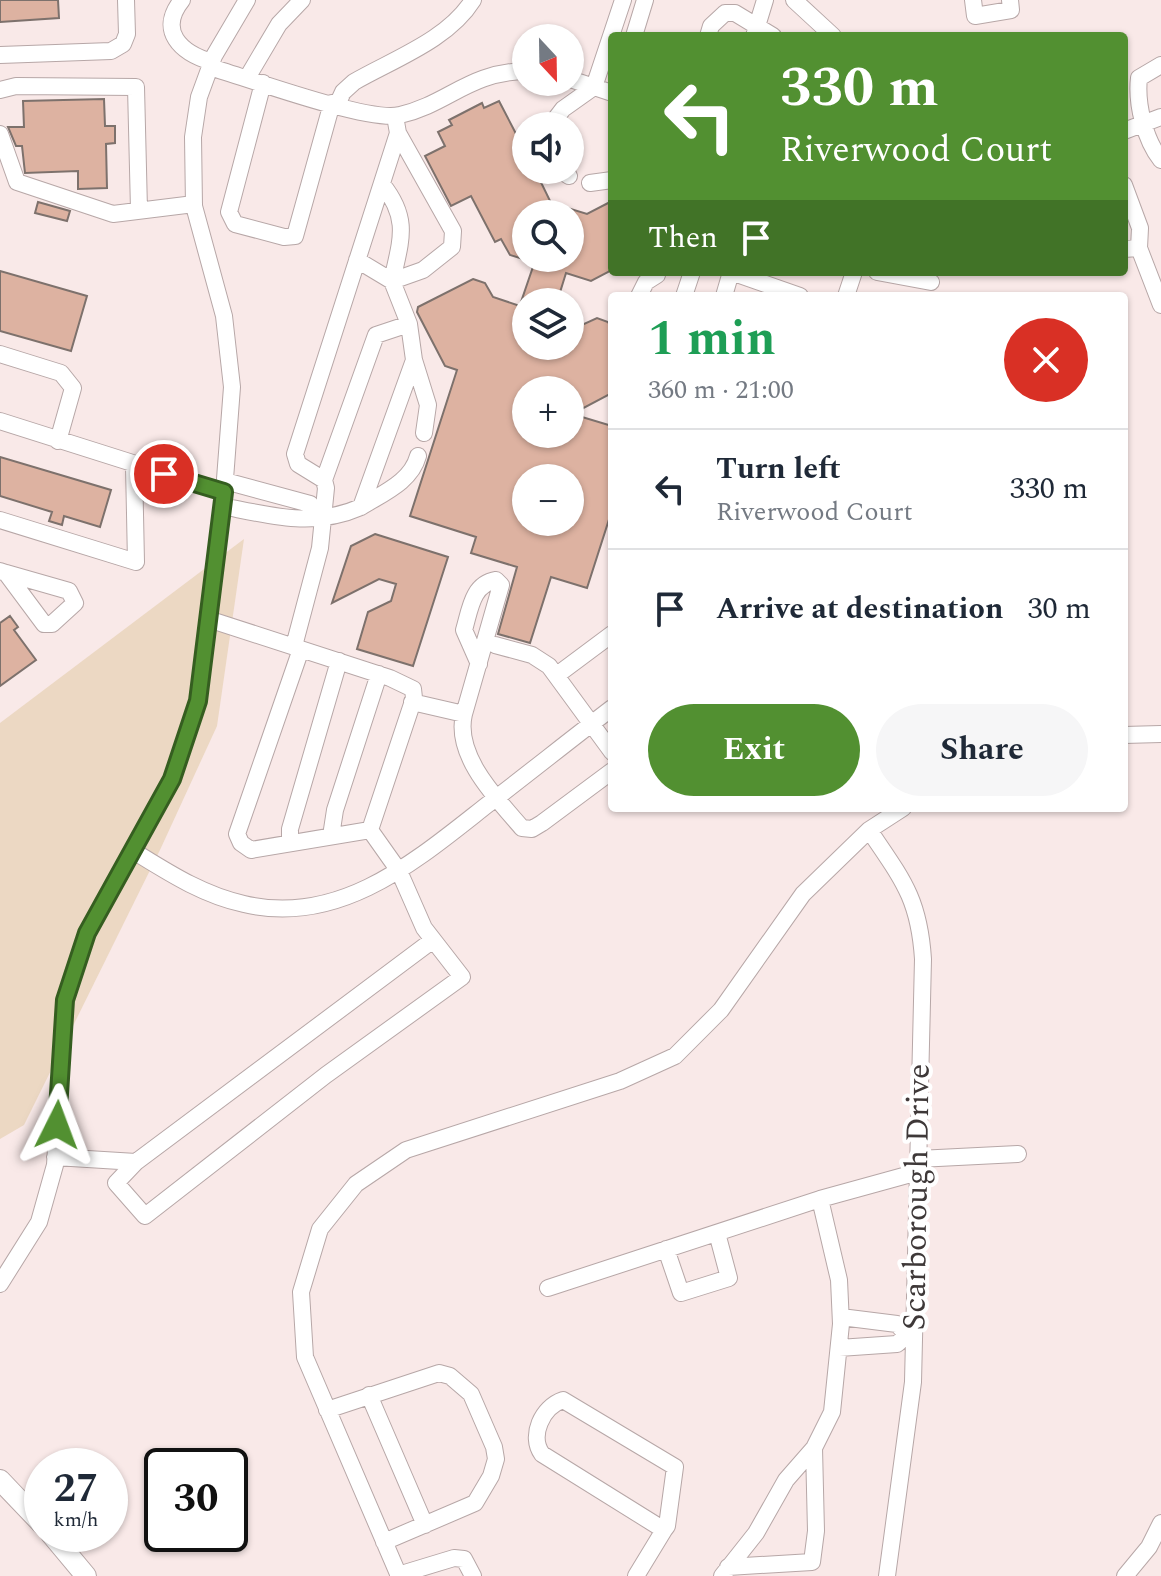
<!DOCTYPE html>
<meta charset="utf-8">
<style>
body{margin:0;font-family:Spectral,serif;background:#f6f6f7;color:#1f2937;height:100vh;display:flex;flex-direction:column;font-size:30px;white-space:nowrap}
*{box-sizing:border-box;margin:0}
p{font-size:26px;color:#747a83}
.icon{flex:none;width:44px;height:44px;fill:none;stroke:currentColor;stroke-width:2;stroke-linecap:round;stroke-linejoin:round}
.map{position:relative;flex:1;overflow:hidden}
.drawer{position:absolute;left:608px;top:292px;width:520px;height:520px;display:flex;flex-direction:column;background:#fff;border-radius:8px;box-shadow:0 2px 6px #0004}
.drawer>*{flex:none}
.banner{position:absolute;left:608px;top:32px;width:520px;height:244px;border-radius:8px;box-shadow:0 2px 6px #0004;background:#529031;color:#fff;overflow:hidden}
.needle{width:52px;rotate:158deg}
.buttons{position:absolute;left:512px;top:24px;display:grid;gap:16px}
.buttons a{display:grid;place-items:center;width:72px;height:72px;border-radius:50%;background:#fff;box-shadow:0 2px 6px #0004;font-size:40px}
.speed{position:absolute;left:24px;top:1448px;display:flex;gap:16px;font-size:40px;font-weight:700;text-align:center}
.speed>*{display:grid;place-content:center;width:104px;height:104px;border-radius:50%;background:#fff;box-shadow:0 2px 6px #0004;line-height:1}
.speed small{font-size:20px;font-weight:400}
.speed .limit{border:4px solid #111;border-radius:12px;background:#fff;color:#111}
.pin{position:absolute;display:grid;place-items:center;width:68px;height:68px;color:#fff;margin:-34px;border:4px solid #fff;border-radius:50%;box-shadow:0 2px 8px #0007}
.me{position:absolute;width:88px;margin:-44px;rotate:3deg;stroke-linejoin:round;filter:drop-shadow(0 0 6px #0008)}
.turn{display:flex;align-items:center;gap:28px;height:168px;padding:0 40px;font-size:36px}
.turn .icon{width:104px;height:104px;stroke-width:2.5}
.turn b{display:block;font-size:56px;line-height:68px}
.then{display:flex;align-items:center;height:76px;padding:0 40px;background:#0003;gap:16px;font-size:30px}
.round{display:grid;place-items:center;flex:none;width:84px;height:84px;border-radius:42px;background:#f6f6f7}
.overview{display:flex;align-items:center;justify-content:space-between;height:136px;padding:0 40px}
h1{font-size:48px;font-weight:700;line-height:60px;color:#1e9e55}
.primary-button{display:flex;gap:16px;margin-top:auto;padding:16px 40px}
.primary-button a{flex:1;height:92px;border-radius:48px;background:#529031;color:#fff;font-size:32px;font-weight:700;line-height:92px;text-align:center}
.primary-button a+a{background:#f6f6f7;color:#1f2937}
ul{padding:0;list-style:none}
li{display:flex;align-items:center;gap:24px;height:120px;padding:0 40px;border-top:2px solid #e0e1e3}
li div{flex:1}
li b{display:block;font-size:30px}
li em{font-style:normal}
.map>svg:first-child{display:block}
.green{fill:#ecd8c3}
.building{fill:#ddb2a1;stroke:#7d716c;stroke-width:2;fill-rule:evenodd}
.lines{fill:none;stroke-linecap:round;stroke-linejoin:round}
.minor-casing{stroke:#b7a7a7;stroke-width:18}
.major-casing{stroke:#b7a7a7;stroke-width:22}
.minor{stroke:#fff;stroke-width:16}
.major{stroke:#fff;stroke-width:20}
.route-casing{stroke:#355e20;stroke-width:20}
.route{stroke:#529031;stroke-width:14}
.labels{text-anchor:middle;dominant-baseline:central;stroke-width:8;stroke-linejoin:round;paint-order:stroke}
.street-label{font-size:32px;fill:#3e3838;stroke:#fff}
</style>
<div class="map">
<svg width="1161" height="1576" viewBox="0 0 1161 1576">
<rect width="100%" height="100%" fill="#f9e9e8"/>
<path class="green" d="M244 539 217 726 160 850 24 1125 0 1139V723Z"/>
<path class="building" d="M0 0H58L59 18 0 22Z
M104 99 105 126H115V143L106 144 107 188 78 189V171L25 173 22 146H16L8 127H24L23 101Z
M499 101 526 153V170H535L551 203 587 214 612 201V270L591 281 566 273 557 302H521L536 258H570V214H526V260L510 255 501 239 495 242 471 196 451 206 425 156 445 146 438 132 452 125 449 120 482 103 484 108Z
M38 202 70 211 67 221 35 213Z
M0 271 87 296 71 351 0 331Z
M473 279 485 283 493 297 526 308V346H570V321L582 325 597 318 608 322 612 329V393L572 414 612 426V510L587 588 551 577 530 643 498 634 517 567 471 553 476 537 410 516 457 370 445 366 417 312 418 307ZM531 382 570 390V434H526V390ZM526 478H570V522H526Z
M0 457 111 490 100 527 64 516 62 525 49 521 52 512 0 496Z
M375 534 448 557 413 666 357 649 368 612 391 601 396 584 379 579 332 603 351 546Z
M10 616 18 627 14 630 36 660 0 686V623Z"/>
<g class="lines">
<defs>
<path id="minor" d="M182 0C157 31 181 53 212 62
M794 0 833 36
M973 0 975 16 1011 10 1010 0
M634 36 645 0
M708 36 711 26 725 13H735L773 36
M754 36 765 0
M0 55 111 51 123 44 127 34 126 0
M1161 65 1139 78C1136 104 1145 140 1161 160
M210 67C247 78 370 123 400 115 448 104 469 72 526 71
M247 78 279 24 302 0
M570 79 612 93
M263 83 229 212 235 224 284 237 295 236 332 103
M0 90 16 86 136 87 139 210
M337 105 343 92 354 82C394 59 448 40 473 0
M550 126 563 109 594 87 623 0
M1124 131 1161 117
M0 134 17 182 113 214 194 204
M560 170 569 176
M590 183 612 180
M1124 185 1140 228 1139 248
M1124 249 1139 248 1161 305
M357 260 392 281C401 239 410 219 382 184
M731 272 800 296
M877 272 931 282
M639 296 646 282 657 275
M684 296 692 272
M724 296 731 272
M846 296 854 272
M0 354 61 373 73 388 58 441
M414 360 428 405 424 433
M0 421 224 492
M324 480 376 335 409 324
M225 481 310 504 314 516
M222 506C273 516 313 528 361 507L414 360 409 324 392 281 423 270 452 247 453 231 398 133
M361 507C383 493 411 482 418 456
M0 520 136 562 134 466
M0 571 6 573 69 591 75 603 52 624H44L6 573
M495 645 532 655 549 666 612 752
M294 646 320 548 326 488 324 480 298 464 295 454 398 133 395 116
M301 649 237 834 241 843 251 850 370 830
M557 675 612 634
M412 702 464 714C454 756 497 799 522 828L532 829 542 823 612 771
M464 714 501 585 496 580C472 584 470 610 464 630L479 664
M1124 735 1161 734
M869 830C902 879 919 898 923 959L913 1382 887 1576
M331 836 335 810 379 674
M290 843V829L339 661
M135 852C169 873 203 895 244 904 340 927 417 860 487 805 529 773 570 740 612 708
M55 1157 136 1162 116 1183 145 1216 326 1075 462 977 424 928 399 871 370 830 414 698 413 689 390 678 208 619
M918 1159 1018 1154
M136 1162 433 940
M666 1249 681 1293 729 1278 717 1233
M0 1284 39 1222 55 1165 65 1000 87 933 172 779 198 701 224 492 232 387 224 316 194 206 193 137 199 97 214 56 247 0
M548 1288 820 1199
M841 1317 897 1324 907 1335
M839 1348 897 1344 907 1335 914 1334
M369 1395 425 1525
M327 1410 439 1373 450 1376 471 1394 494 1447 496 1459 491 1476 475 1503 384 1542
M728 1567 812 1562 816 1531 814 1448
M398 1575 454 1558 464 1559 473 1576
M399 1576 305 1357 301 1292 320 1229 356 1184 406 1150 620 1081 675 1056 721 1010 803 894 869 830 903 808
M636 1576 664 1530 667 1526 675 1467 563 1400C542 1407 529 1436 542 1454L664 1530
M722 1576 756 1533 786 1480 814 1448 832 1412 841 1324 839 1280 820 1199 918 1172
M1125 1576 1149 1547 1161 1523"/>
<path id="major" d="M0 1480 42 1524
M51 1534 86 1576"/>
</defs>
<use href="#minor" class="minor-casing"/>
<use href="#major" class="major-casing"/>
<use href="#minor" class="minor"/>
<use href="#major" class="major"/>
</g>
<g class="lines">
<defs>
<path id="route" d="M57 1125 65 1000 87 933 172 779 198 701 224 492 164 474"/>
</defs>
<use href="#route" class="route-casing"/>
<use href="#route" class="route"/>
</g>
<g class="labels">
<g class="street-label">
<text transform="translate(917 1197) rotate(-89)">Scarborough Drive</text>
</g>
</g>
</svg>
<div class="buttons">
<a><svg class="needle" viewBox="-14 -14 28 28"><path d="M0-13l5 13h-10z" fill="#e53935"/><path d="M0 13l5-13h-10z" fill="#747a83"/></svg></a>
<a><svg class="icon" aria-label="sound" viewBox="0 0 24 24"><path d="M4 9h4l5-4v14l-5-4H4zM17 9q2 3 0 6"/></svg></a>
<a><svg class="icon" aria-label="search" viewBox="0 0 24 24"><circle cx="10" cy="10" r="6"/><path d="M15 15l6 6"/></svg></a>
<a><svg class="icon" aria-label="layers" viewBox="0 0 24 24"><path d="M12 4l9 5-9 5-9-5zM3 14l9 5 9-5"/></svg></a>
<a>+</a>
<a>−</a>
</div>
<div class="speed"><div>27<small>km/h</small></div><div class="limit">30</div></div>
<div class="pin" style="left:164px;top:474px;background:#d93025"><svg class="icon" aria-label="arrive" viewBox="0 0 24 24"><path d="M6 21V4h12l-3 4 3 4H6"/></svg></div>
<svg class="me" style="left:57px;top:1125px" viewBox="-20 -20 40 40"><path d="M0-17L14 15 0 8-14 15z" fill="#529031" stroke="#fff" stroke-width="4"/></svg>
<div class="banner">
<div class="turn"><svg class="icon" aria-label="left" viewBox="0 0 24 24"><path d="M17 20v-9H6M10 6l-5 5 5 5"/></svg><div><b>330 m</b>Riverwood Court</div></div>
<div class="then">Then<svg class="icon" aria-label="arrive" viewBox="0 0 24 24"><path d="M6 21V4h12l-3 4 3 4H6"/></svg></div>
</div>
<section class="drawer">
<div class="overview"><div><h1>1 min</h1><p>360 m · 21:00</p></div><a class="round" style="background:#d93025;color:#fff"><svg class="icon" aria-label="close" viewBox="0 0 24 24"><path d="M6 6l12 12M18 6L6 18"/></svg></a></div>
<ul>
<li><svg class="icon" aria-label="left" viewBox="0 0 24 24"><path d="M17 20v-9H6M10 6l-5 5 5 5"/></svg><div><b>Turn left</b><p>Riverwood Court</p></div><em>330 m</em></li>
<li><svg class="icon" aria-label="arrive" viewBox="0 0 24 24"><path d="M6 21V4h12l-3 4 3 4H6"/></svg><div><b>Arrive at destination</b></div><em>30 m</em></li>
</ul>
<div class="primary-button"><a>Exit</a><a>Share</a></div>
</section>
</div>
